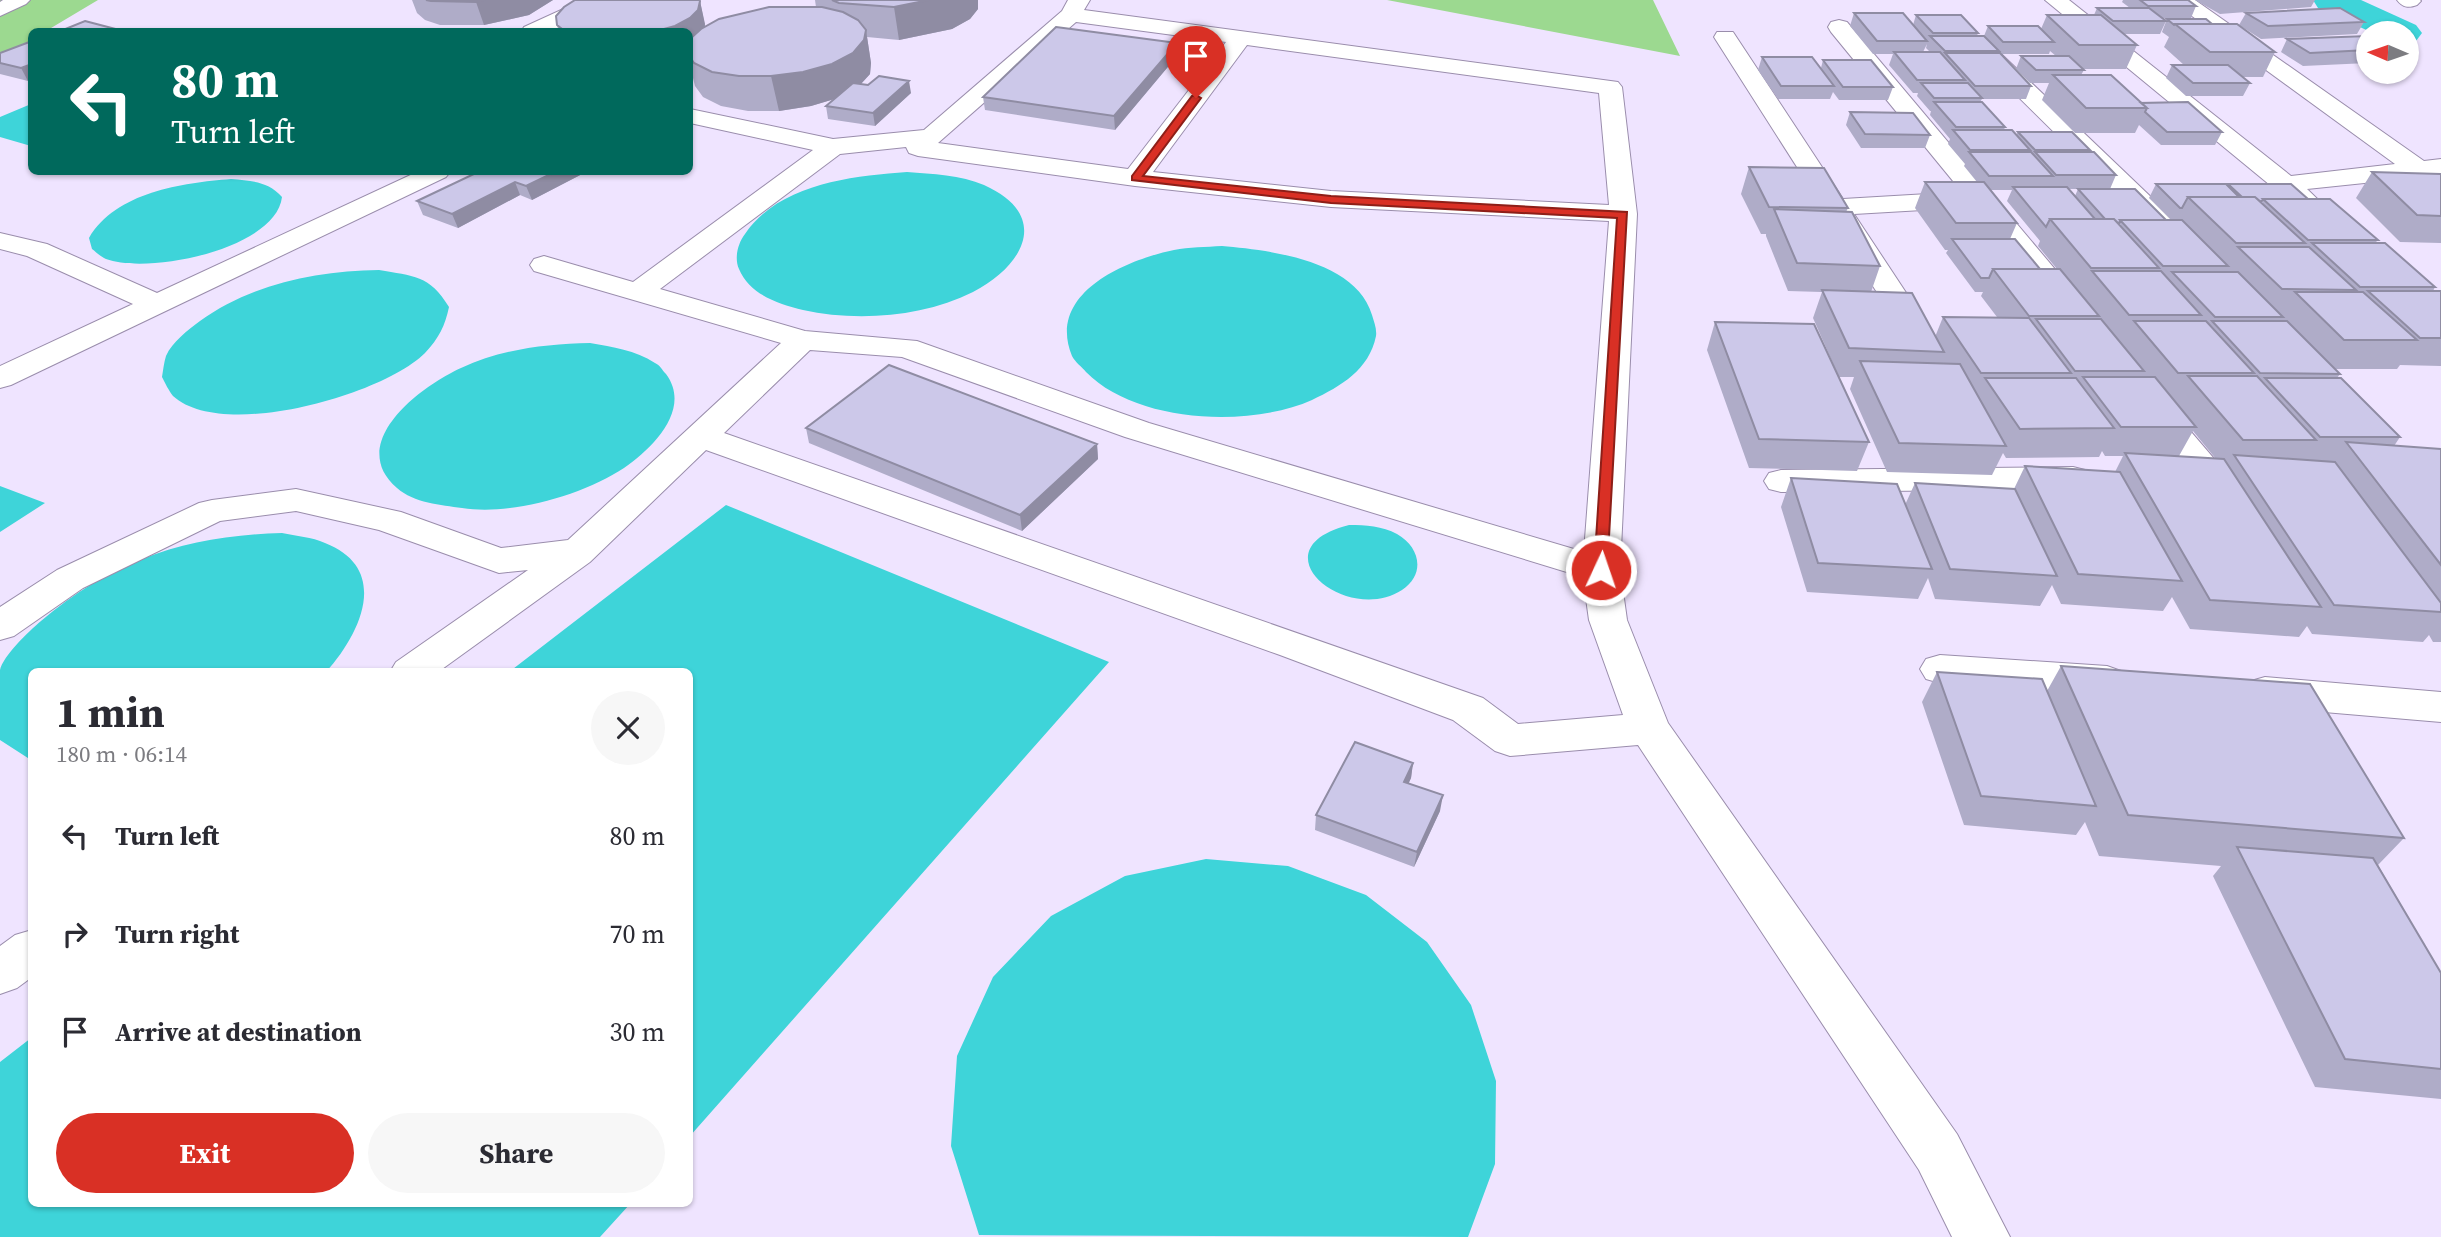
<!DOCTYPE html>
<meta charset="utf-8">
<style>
body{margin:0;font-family:"Source Serif 4",serif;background:#f7f7f7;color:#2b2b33;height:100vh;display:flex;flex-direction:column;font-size:26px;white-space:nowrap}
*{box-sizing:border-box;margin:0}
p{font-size:23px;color:#7c7c81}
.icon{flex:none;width:38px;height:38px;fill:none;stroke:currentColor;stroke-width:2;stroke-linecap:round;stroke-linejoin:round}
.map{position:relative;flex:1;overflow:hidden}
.details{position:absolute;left:28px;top:668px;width:665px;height:539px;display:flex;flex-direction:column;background:#fff;border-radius:10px;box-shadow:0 2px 5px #0004}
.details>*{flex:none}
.hud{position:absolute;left:28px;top:28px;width:665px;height:147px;border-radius:10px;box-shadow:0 2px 5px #0004;background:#00695c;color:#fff;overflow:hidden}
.needle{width:46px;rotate:272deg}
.fabs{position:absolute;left:2356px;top:21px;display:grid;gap:14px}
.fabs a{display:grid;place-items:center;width:63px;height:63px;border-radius:50%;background:#fff;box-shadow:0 2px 5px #0004;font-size:35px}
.pin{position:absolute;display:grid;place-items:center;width:60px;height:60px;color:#fff;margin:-72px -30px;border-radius:50% 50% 50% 0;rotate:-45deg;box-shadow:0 0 7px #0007}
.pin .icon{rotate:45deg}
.me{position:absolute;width:77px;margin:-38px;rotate:3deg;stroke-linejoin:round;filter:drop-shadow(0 0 5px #0008)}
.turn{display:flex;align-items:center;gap:24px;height:147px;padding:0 28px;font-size:32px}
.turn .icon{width:91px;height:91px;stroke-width:2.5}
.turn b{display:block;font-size:49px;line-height:60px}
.round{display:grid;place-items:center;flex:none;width:74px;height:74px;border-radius:37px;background:#f7f7f7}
.headline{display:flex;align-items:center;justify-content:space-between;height:119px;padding:0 28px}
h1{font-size:42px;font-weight:700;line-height:52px}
.cta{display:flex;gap:14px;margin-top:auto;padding:14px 28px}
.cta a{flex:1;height:80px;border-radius:42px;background:#d93025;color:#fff;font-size:28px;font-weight:700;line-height:80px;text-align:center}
.cta a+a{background:#f7f7f7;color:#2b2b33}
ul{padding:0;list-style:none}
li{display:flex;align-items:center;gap:21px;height:98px;padding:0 28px}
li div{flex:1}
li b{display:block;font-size:26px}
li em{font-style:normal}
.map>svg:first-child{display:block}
.green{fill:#9cd990}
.water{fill:#3ed4d9}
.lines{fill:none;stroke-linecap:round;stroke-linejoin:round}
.canal{fill:#3ed4d9;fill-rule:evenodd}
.minor-casing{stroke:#9a8dac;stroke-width:2}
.minor{fill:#fff;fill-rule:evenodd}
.wall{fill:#afacc8;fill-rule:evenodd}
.shaded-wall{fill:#8f8ca3}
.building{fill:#ccc8e9;stroke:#8f8ca3;stroke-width:2}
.route{fill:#d93025;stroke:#8d1f18;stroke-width:2}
</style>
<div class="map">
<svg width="2441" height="1237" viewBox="0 0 2441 1237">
<rect width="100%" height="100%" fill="#efe4ff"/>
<path class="green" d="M0 0H98L46 31 32 32 31 41 0 60Z
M1387 0H1653L1680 56Z"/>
<path class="water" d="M31 104V146L0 137V117Z
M907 172C932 174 961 175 984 185 1051 215 1025 265 973 292 923 317 857 322 803 310 778 304 749 294 739 269 734 258 738 243 745 234 779 184 851 176 907 172Z
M231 179C251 181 268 181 282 197 276 249 148 275 106 259 101 257 96 252 92 249L89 238C116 192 182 183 231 179Z
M1222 246C1269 250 1356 260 1372 315 1374 322 1377 329 1376 336 1369 370 1341 386 1312 400 1249 428 1136 423 1086 372 1082 367 1075 362 1072 356 1046 293 1126 260 1174 250 1189 247 1206 247 1222 246Z
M379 270C413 276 430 275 449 307 445 326 439 338 425 353 383 395 222 441 173 396 169 391 165 383 162 377 163 371 164 362 166 356 172 342 188 330 200 321 251 284 316 271 379 270Z
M590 343C613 347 635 350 655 363 660 365 662 370 666 374 692 409 653 448 624 468 583 495 511 516 462 508 441 505 414 503 397 488 345 443 421 386 461 368 502 349 546 344 590 343Z
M0 486 45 503 0 532Z
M726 505 1109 662 690 1136V672H509Z
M1349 525C1366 525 1382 526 1397 534 1420 547 1426 574 1402 590 1346 626 1254 549 1349 525Z
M282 533C296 536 312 537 325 543 391 569 361 633 326 672H32L31 760 0 740C0 720 0 689 0 670 3 656 29 631 41 621 115 559 186 536 282 533Z
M1206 859 1288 866 1366 895 1427 942 1471 1005 1496 1081 1495 1164 1468 1237 979 1235 951 1146 957 1056 993 977 1051 916 1125 876Z
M31 1038 32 1204H630L600 1237H0V1062Z"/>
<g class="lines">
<path class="canal" d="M2313 0H2361L2416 25 2422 33 2416 41 2406 44V33H2373L2318 8Z"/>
<defs>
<path id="minor" d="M3 0H30L26 4 0 16V2Z
M583 0H611L607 4 551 32H521L524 27Z
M1068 0H1090L1084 10 1618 82 1622 87 1637 214 1620 570 1627 620 1668 723 1957 1134 2010 1237H1952L1919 1170 1638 745 1510 756 1495 751 1453 720 1280 655 706 450 590 562 438 672H390L396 662 528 570 499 573 379 530 296 511 220 521 83 588 14 636 0 640V607L57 570 199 503 212 500 296 489 401 512 501 548 568 540 781 343 534 271 530 265 534 259 544 256 633 282 813 150 690 123V109L833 139 924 130 1062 11ZM1076 22 1226 42 1128 169 938 143ZM1247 45 1599 93 1609 205 1331 191 1153 172ZM906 147 909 153 918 156 1135 186 1331 207 1609 221 1584 552 1149 423 917 341 805 331 660 289 840 154ZM810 350 902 357 1125 437 1583 577 1589 620 1623 715 1518 724 1483 698 724 433Z
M2045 0H2069L2291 176 2395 164 2170 0H2195L2424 161 2441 159V175L2307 189 2337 218 2333 224 2323 226 2313 224 2276 190Z
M2397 0H2420L2421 1 2417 5C2409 8 2403 8 2397 0Z
M1839 20 1847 22 2059 274 2063 280 2059 286 2049 289 2039 286 1974 207 1854 214 1934 335 1930 341 1919 344 1908 341 1714 37 1717 32H1733L1843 199 1962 192 1831 32 1828 27 1831 22Z
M1991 50 1999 52 2174 219 2178 225 2174 231 2164 233 2154 231 1983 62 1980 57 1983 52Z
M417 172H450L446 177 11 385 0 388V366L133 304 27 256 0 249V233L47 244 157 293Z
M2151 395 2162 398 2222 468 2227 476 2222 484 2210 487 2198 484 2140 412 2135 405 2140 398Z
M2073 467 2085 470 2090 478 2085 486 2073 489 1781 492 1769 489 1764 481 1769 473 1781 470Z
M1940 655 2107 666 2121 671 2127 681 2121 691 2107 696 1940 683 1926 679 1920 669 1926 659Z
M2265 677 2441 692V722L2265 707 2251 703 2245 692 2251 681Z
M32 930V977L17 988 0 994V946L15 935Z"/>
</defs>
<use href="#minor" class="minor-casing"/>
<use href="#minor" class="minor"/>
</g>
<path class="wall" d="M412 0H553L529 15 484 25H440L425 20 417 13Z
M815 0H978V9L970 19 952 29 899 40 867 37 871 63 870 74 861 84 911 93 875 126 828 119 826 106 834 99 811 106 779 111H748L721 106 703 97 695 86 690 66V32H559L557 25 700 1 705 26 816 7Z
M2113 0H2188L2196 6 2191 18H2162L2166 21 2160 34H2124L2137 45 2126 69H2082L2084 70 2081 75 2141 103 2222 132 2215 145H2161L2139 125 2135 133H2075L2042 100 2049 83H2030L2016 69 2021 56H2056L2050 51 2049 54H2001L2031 86 2026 99H1982L1980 102 2005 127 2004 130 2016 135 2018 132 2090 150 2089 152 2116 175 2110 189H2068L2075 196 2078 189 2166 220H2171L2149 198 2156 184 2227 186 2228 184 2308 199 2378 240 2375 243 2435 287 2433 291H2441V366L2400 365 2397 369H2335L2340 374 2337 378 2400 437 2394 446 2441 449V642H2433L2429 635 2423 642 2312 634 2307 626 2299 637 2190 629 2172 597 2163 611 2061 604 2052 585 2040 606 1935 599 1928 578 1918 599 1807 592 1781 507 1791 478 1905 505 1915 483 2014 489 2025 466 2115 472 2123 456H2105L2102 451 2099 457 2006 458 2003 453 1992 475 1887 472 1850 389 1854 377H1839L1813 318 1822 292 1788 291 1766 236V234H1761L1741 194 1749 167 1848 208 1846 212 1880 266 1871 292 1935 337 1943 317H1997L1981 296 1983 292H1975L1946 253 1948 250H1945L1915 208 1925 182H1977L1964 166 1965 164 1948 144 1950 139 1930 115 1931 111H1930L1917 96 1918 93H1913L1889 65 1893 54H1873L1850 26 1854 13 1913 25 1916 15 1978 33 1977 36H1984L1988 26 2041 29 2047 15H2094L2097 8H2130L2122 2 2123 0ZM1927 44 1926 48 1930 52H1923ZM1990 190H2012L2007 201 2040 241 2038 246 2057 269H2040L2010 239 2017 223ZM2193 431 2216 459 2166 456H2179Z
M2195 0H2315L2311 7 2220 14Z
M2246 13 2364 22 2357 34 2261 39 2239 25Z
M2167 19 2212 24 2275 52 2263 77H2243L2250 83 2243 96H2186L2166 78 2172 65H2184L2164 47 2169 37 2162 32Z
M2368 36V63L2303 66 2281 52 2287 39Z
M32 41 28 81 0 74V53Z
M1177 56 1115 130 985 110 983 97Z
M1762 57 1821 68 1823 60 1893 87 1888 100H1839L1833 92 1830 99H1778L1758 70Z
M1850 112 1930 135 1925 148H1861L1846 125Z
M478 172H586L532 200 520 195 458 228 423 215 417 201Z
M2372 172 2441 174V243L2400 242 2356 198Z
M1715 322 1869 442 1857 471 1749 468 1707 350Z
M806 428 1097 444 1098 459 1022 531 809 443Z
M2061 666 2404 838 2378 865 2441 973V1099L2315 1087 2213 876 2221 866 2099 856 2085 822 2076 835 1964 825 1922 702 1937 672 2047 691Z
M1413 763 1411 778 1408 784 1440 811 1414 867 1315 830 1316 815Z"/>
<path class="shaded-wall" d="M485 0H553L529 15 484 25 476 2Z
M929 0H978V9L970 19 952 29 899 40 894 7Z
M700 1 705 24 704 33 690 45V32H653Z
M866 30 871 63 870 74 859 86 838 98 811 106 779 111 771 76Z
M1177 43V56L1115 130 1114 116Z
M32 64V80L28 81 21 68Z
M909 81 911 93 875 126 873 113Z
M555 172H586L532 200 526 186Z
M515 182 520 195 458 228 452 214Z
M1097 444 1098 459 1022 531 1020 515Z
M1413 763 1411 778 1402 798 1404 782Z
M1443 795 1440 811 1414 867 1417 852Z"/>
<path class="building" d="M426 0H485L476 2 431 1Z
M575 0H699L700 1 698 10 690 18 675 26 653 32H566L557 25 556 16 564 7Z
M832 0H929L894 7 839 3Z
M2140 0H2188L2196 6H2148Z
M769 7H822L843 12 858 20 866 30 864 40 853 53 832 64 803 72 771 76H739L712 72 694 63 690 57V39L701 29 719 19Z
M2097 8H2149L2166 21H2113Z
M2340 8 2364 22 2268 26 2246 13Z
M1854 13H1903L1927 41H1877Z
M1916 15H1961L1978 33H1933Z
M2047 15H2101L2137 45H2079Z
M2167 19H2206L2212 24H2175L2174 25Z
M85 21 127 32H58Z
M2175 24H2237L2275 52H2210Z
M1988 26H2038L2054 42H2003Z
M1056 27 1177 43 1114 116 983 97Z
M1930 36H1984L1999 51H1945Z
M2368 36V50L2310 53 2287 39Z
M32 41V64L21 68 0 63V53Z
M1894 52H1940L1965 80H1917Z
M1945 53H2000L2031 86H1975Z
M2021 56H2069L2084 70H2036Z
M1762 57H1812L1834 86H1781Z
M1823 60H1871L1893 87H1843Z
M2172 65H2228L2250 83H2193Z
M2053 75H2111L2147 108H2086Z
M879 76 909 81 873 113 826 106 853 83 868 85Z
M1921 83H1968L1982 98H1934Z
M1934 102H1982L2005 127H1956Z
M2188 102 2222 132H2167L2145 112 2147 108 2141 103Z
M1850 112 1913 113 1930 135 1865 134Z
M1953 130H2012L2030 150H1970Z
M2018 132H2072L2090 150H2035Z
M1969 152H2031L2053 176H1989Z
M2035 152H2094L2116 175H2056Z
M1749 167 1824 168 1848 208 1769 207Z
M478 172H555L526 186 515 182 452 214 417 201Z
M2372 172 2441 174V216L2417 215Z
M1925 182H1984L2017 223H1956Z
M2156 184H2226L2239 197H2188L2182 208H2180Z
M2228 184H2291L2308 199H2263L2261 202 2255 197H2242Z
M2013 187H2067L2095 219H2050L2046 227Z
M2078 189H2135L2166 220H2120L2119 224 2114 219H2105Z
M2188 197H2255L2305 243H2236Z
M2263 199H2330L2378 240H2308Z
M1774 209 1852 212 1880 266 1797 263Z
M2050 219H2114L2159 268H2091Z
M2120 220H2182L2228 266H2163Z
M1952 239H2015L2040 269H1993L1989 278H1981Z
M2312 243H2385L2435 287H2360Z
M2238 247H2309L2356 290 2282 289Z
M1993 269H2060L2099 316H2029Z
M2092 271H2161L2201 315H2129Z
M2172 272H2238L2283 317H2215Z
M1822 290 1912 293 1944 352 1849 348Z
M2368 291H2441V338H2420Z
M2295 292H2363L2417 340H2344Z
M1943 317 2029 318 2071 373H1981Z
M2036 319H2101L2144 371H2075Z
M2134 321H2206L2254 373H2178Z
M2212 321H2287L2340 374 2260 373Z
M1715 322 1814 324 1869 442 1759 439Z
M1860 361 1960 364 2006 446 1899 443Z
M889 365 1097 444 1020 515 806 428Z
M2188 376H2257L2316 440H2243Z
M2083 377H2155L2196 427H2121Z
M1985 378H2076L2114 428 2020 429Z
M2265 378H2341L2400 437H2320Z
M2346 442 2441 449V565Z
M2125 453 2224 459 2321 607 2210 600Z
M2234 455 2335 462 2441 603V612L2334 605Z
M2025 466 2120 472 2182 581 2078 574Z
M1791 478 1897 484 1932 569 1818 563Z
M1915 483 2015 489 2057 576 1950 569Z
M2061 666 2310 684 2404 838 2128 815Z
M1937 672 2042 679 2096 806 1981 796Z
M1355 742 1413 763 1404 782 1443 795 1417 852 1316 815Z
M2237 847 2373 858 2441 973V1069L2345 1059Z"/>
<path class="route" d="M1196 95 1201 98 1143 176 1331 196 1627 212 1607 573 1601 575 1594 570 1617 218 1331 203 1132 180V176L1192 96Z"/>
</svg>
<div class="fabs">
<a><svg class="needle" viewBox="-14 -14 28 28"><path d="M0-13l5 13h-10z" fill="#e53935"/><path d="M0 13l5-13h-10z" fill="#7c7c81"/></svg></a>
</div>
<div class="pin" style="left:1196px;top:98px;background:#d93025"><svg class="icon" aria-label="arrive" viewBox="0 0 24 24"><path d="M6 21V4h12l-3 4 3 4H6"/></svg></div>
<svg class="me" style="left:1601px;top:570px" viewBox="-20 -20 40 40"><circle r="17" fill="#d93025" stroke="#fff" stroke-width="3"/><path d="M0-11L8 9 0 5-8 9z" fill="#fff"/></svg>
<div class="hud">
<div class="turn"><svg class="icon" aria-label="left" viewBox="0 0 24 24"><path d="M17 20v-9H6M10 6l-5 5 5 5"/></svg><div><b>80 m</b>Turn left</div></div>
</div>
<section class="details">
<div class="headline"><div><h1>1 min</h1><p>180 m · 06:14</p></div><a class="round"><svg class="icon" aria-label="close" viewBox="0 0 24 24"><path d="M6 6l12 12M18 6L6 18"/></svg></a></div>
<ul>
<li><svg class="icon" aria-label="left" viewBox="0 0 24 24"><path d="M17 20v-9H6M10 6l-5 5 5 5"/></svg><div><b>Turn left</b></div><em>80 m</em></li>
<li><svg class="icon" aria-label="right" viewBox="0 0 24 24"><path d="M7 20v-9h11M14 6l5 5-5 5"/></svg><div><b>Turn right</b></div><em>70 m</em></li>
<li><svg class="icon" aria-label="arrive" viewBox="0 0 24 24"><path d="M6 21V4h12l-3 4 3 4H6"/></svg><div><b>Arrive at destination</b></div><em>30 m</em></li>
</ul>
<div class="cta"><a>Exit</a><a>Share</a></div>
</section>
</div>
